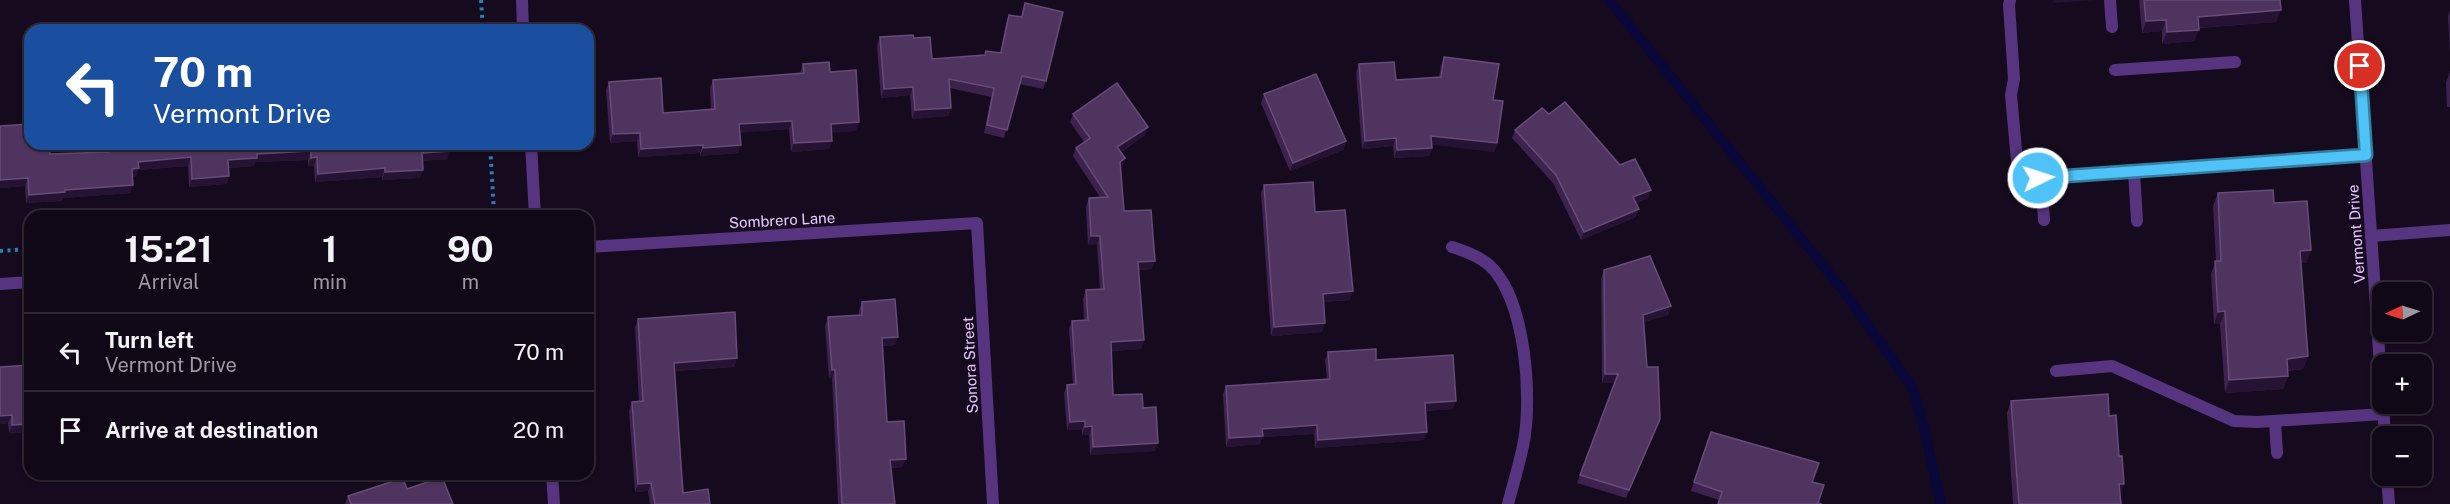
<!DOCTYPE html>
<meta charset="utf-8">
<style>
body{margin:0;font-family:"Public Sans",sans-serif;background:#1e1623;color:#f1f3f6;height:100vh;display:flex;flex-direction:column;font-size:22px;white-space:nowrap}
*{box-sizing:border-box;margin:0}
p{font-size:20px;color:#9c9aa1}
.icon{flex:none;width:33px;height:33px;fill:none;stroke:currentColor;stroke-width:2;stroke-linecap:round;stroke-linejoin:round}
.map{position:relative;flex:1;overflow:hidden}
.details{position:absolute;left:24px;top:210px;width:570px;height:270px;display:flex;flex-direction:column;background:#100816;border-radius:18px;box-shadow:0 2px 4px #0004,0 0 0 2px #302935}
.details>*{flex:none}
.top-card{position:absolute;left:24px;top:24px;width:570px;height:126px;border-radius:18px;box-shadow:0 2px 4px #0004,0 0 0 2px #302935;background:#1a4fa0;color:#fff;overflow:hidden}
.needle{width:39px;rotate:266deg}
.tools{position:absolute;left:2372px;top:282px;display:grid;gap:12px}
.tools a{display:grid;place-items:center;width:60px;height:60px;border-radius:12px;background:#100816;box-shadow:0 2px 4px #0004,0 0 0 2px #302935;font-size:30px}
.pin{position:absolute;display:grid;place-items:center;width:51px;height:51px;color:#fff;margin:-26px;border:3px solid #fff;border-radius:50%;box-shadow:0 2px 6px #0007}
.me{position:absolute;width:66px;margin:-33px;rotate:86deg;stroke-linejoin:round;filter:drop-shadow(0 0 4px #0008)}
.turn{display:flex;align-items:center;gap:21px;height:126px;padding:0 30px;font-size:27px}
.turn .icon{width:78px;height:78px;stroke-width:2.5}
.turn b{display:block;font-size:42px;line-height:51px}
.eta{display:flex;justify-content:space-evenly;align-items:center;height:102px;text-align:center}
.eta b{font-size:36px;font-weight:700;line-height:42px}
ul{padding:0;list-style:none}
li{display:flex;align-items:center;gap:18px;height:78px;padding:0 30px;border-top:2px solid #302935}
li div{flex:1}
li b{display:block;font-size:22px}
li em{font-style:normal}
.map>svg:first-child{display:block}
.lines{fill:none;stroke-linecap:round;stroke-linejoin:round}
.stream{stroke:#0a073b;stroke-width:10}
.path{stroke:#2880b3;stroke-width:4;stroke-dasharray:3 4.5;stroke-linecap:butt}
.service{stroke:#57347f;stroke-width:12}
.minor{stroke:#57347f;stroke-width:12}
.wall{fill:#3d224d}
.shaded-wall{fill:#261232}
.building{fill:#4f3460;stroke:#674b79;stroke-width:1.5}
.route-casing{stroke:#337fa1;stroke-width:15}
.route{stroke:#4fc3f7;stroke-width:10}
.labels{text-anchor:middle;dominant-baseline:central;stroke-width:6;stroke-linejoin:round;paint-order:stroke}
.street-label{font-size:15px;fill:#e6c8ff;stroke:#160b1e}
</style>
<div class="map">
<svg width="2450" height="504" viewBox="0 0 2450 504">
<rect width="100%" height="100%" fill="#160b1e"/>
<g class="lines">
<path class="stream" d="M1609 0 1842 289 1912 387 1923 424 1941 504"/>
<path class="path" d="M481 0 483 30
M488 216 494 212 490 144
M0 251 30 249"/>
<path class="service" d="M2010 0 2009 5 2014 79 2011 95 2017 161C2021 172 2026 175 2038 178L2366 155
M2110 0 2112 27
M2115 70 2235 62
M2134 171 2137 221
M2041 178 2044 220
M2371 236 2450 230
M2056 371 2112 366 2234 421 2257 422 2383 414
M2275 421 2277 453"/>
<path class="minor" d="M522 0 523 30
M2355 0 2382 394
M531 144 535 216
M588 247 977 223 993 504
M1452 247C1465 251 1479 256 1489 265 1526 298 1533 400 1523 446 1519 465 1513 485 1508 504
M0 284 30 282
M2383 404 2385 436
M552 474 554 504
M2387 476 2389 504"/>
</g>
<path class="wall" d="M2139 0H2280L2276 22 2199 28 2194 41 2162 44V31L2142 33Z
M1025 3 1046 81 1043 89 1019 84 1004 138 984 133 991 97 950 88 951 108 948 116 912 119 910 95 881 98 877 46 880 37 914 38 932 59 985 55 986 51 1000 53 1006 23 1009 15 1021 17Z
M2450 10V53L2448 16Z
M1444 57 1493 100 1497 143 1494 152 1432 144V148L1429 156 1394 158 1393 146 1362 149 1356 73 1359 64 1396 80 1439 77 1441 65Z
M803 64 830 72 856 131 831 132 832 141 829 149 791 152 789 129 740 132 738 153 700 156V153L638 157 637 141 610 143 606 90 609 82 663 113 711 110 710 88 713 80 800 73Z
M2450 71V107H2447L2446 83Z
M1264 94 1346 141 1343 150 1290 171 1261 103Z
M1073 114 1148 127 1145 135 1121 152 1125 158 1122 167 1121 168 1124 211 1152 269 1139 270 1141 349 1111 351 1113 395 1143 408 1155 451 1090 455 1089 435H1082V430H1067L1064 393 1067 385 1073 384 1069 329 1072 321 1084 320 1083 299 1086 290 1100 289 1097 244 1088 245 1086 207 1089 198 1100 197 1073 156 1076 148 1084 142 1070 122Z
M1549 114 1620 165 1651 190 1648 198 1636 203V217L1581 240 1553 183 1512 138 1515 130Z
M0 126 50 154 104 152 103 144H449L447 159 422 161 420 178 382 180V177L315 182 314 166H308V160L255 162 254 166 229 168V176L226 184 189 187 188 166 138 170 136 176 132 177 130 193 63 198 62 201 26 203 25 186 0 188Z
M1264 185 1315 212 1350 300 1323 302 1322 332 1271 336 1261 193Z
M2218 193 2274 203 2311 250 2306 263H2301L2308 356 2303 369 2287 371 2288 376 2283 389 2225 393 2220 324H2214L2211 274 2216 261 2213 206Z
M1604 270 1671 306 1668 315 1644 322 1647 367 1660 419 1626 498 1577 483 1615 383H1602L1601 279Z
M862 302 895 345 883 346 887 422 903 467 891 468 895 504H838L832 378H829L825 326 828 317 859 315V310Z
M638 319 737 358 734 367 675 371 683 493 710 504H650L648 491 635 492 629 411 632 402H639L635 328Z
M1328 352 1376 360 1453 409 1425 411 1424 440 1315 448 1314 434 1262 437 1260 444 1226 447 1223 394 1226 386 1327 379 1325 360Z
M30 365V432L9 433 8 423 0 424Z
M2011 401 2109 416 2121 504H2013L2007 413Z
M1711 432 1812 482 1818 503 1719 500 1691 491Z
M407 489 453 504H345L348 496Z"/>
<path class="shaded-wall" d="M2054 0H2095L2053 3Z
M2281 10 2276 22 2194 28 2198 17Z
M2166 20 2162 31 2142 33 2146 21Z
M2199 30 2194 41 2162 44 2167 32Z
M913 87 910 95 881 98 884 89Z
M951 108 948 116 912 119 915 110Z
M792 121 789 129 736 133 739 124Z
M859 122 856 131 828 133 831 124Z
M1148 127 1145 135 1114 156 1117 147Z
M640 133 637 141 610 143 613 134Z
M1431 136 1497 143 1494 152 1428 144Z
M1396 138 1393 146 1362 149 1365 141Z
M832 141 829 149 791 152 794 143Z
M1346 141 1343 150 1290 171 1293 163Z
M703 145 700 153 638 157 641 149Z
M741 145 738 153 700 156 703 148Z
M1432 148 1429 156 1394 158 1397 150Z
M311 151 308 160 255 162 254 166 225 168 228 160 257 154Z
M450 151 447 159 419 161 422 153Z
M191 157 188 166 138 170 136 176 129 177 132 169 138 162Z
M317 157 314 166H308L311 158Z
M1125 158 1122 167 1117 170 1120 162Z
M385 168 382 177 315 182 318 174Z
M423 170 420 178 382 180 385 172Z
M229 176 226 184 189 187 192 179Z
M28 178 25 186 0 188V180Z
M133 185 130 193 63 198 62 201 26 203 29 195 65 190Z
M1651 190 1648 198 1630 205 1633 197Z
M1639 209 1636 217 1581 240 1584 232Z
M1091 236H1100L1097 244 1088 245Z
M2311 250 2306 263 2296 264 2300 251Z
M1155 261 1152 269 1135 270 1138 262Z
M1353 291 1350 300 1320 302 1323 294Z
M1671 306 1668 315 1640 323 1643 315Z
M2225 311 2220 324H2214L2218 312Z
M1325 323 1322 332 1271 336 1274 327Z
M898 337 895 345 879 346 882 338Z
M1144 340 1141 349 1108 351 1111 342Z
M2308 356 2303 369 2282 371 2287 359Z
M737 358 734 367 671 371 674 363Z
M832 370H835L832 378H829Z
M1605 374H1618L1615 383H1602Z
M2288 376 2283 389 2225 393 2229 380Z
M1456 401 1453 409 1422 411 1425 403Z
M12 415 8 423 0 424V416Z
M1660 419 1657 428 1626 498 1629 490Z
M1085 421 1082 430H1067L1070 422Z
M30 424V432L9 433 12 425Z
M1317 425 1314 434 1262 437 1260 444 1226 447 1229 438 1262 429Z
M1092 426 1089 435H1082L1085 427Z
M1427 432 1424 440 1315 448 1318 440Z
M1158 443 1155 451 1090 455 1093 447Z
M906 459 903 467 887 468 890 460Z
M651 483 648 491 635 492 638 484Z
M2119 484H2124L2120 496Z"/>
<path class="building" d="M2144 0H2280L2281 10 2198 17 2199 30 2167 32 2166 20 2146 21Z
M1025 3 1063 12 1046 81 1022 76 1007 130 987 125 994 88 949 79 951 108 915 110 913 87 884 89 880 37 913 35 914 38 930 37 932 59 985 55 986 51 1001 53 1009 15 1022 17Z
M1444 57 1499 64 1493 100 1503 101 1497 143 1431 136 1432 148 1397 150 1396 138 1365 141 1359 64 1394 62 1396 80 1441 77Z
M829 62 830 72 856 70 859 122 831 124 832 141 794 143 792 121 739 124 741 145 703 148V145L641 149 640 133 613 134 609 82 661 78 663 113 715 109 713 80 804 73 803 64Z
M1316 74 1346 141 1293 163 1264 94Z
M1117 83 1148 127 1117 147 1125 158 1120 162 1124 211 1151 210 1155 261 1138 262 1144 340 1111 342 1113 395 1142 394 1143 408 1156 407 1158 443 1093 447 1092 426 1085 427V421L1070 422 1067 385 1076 384 1072 321 1088 320 1086 290 1104 289 1100 236H1091L1089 198 1108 197 1076 148 1090 138 1073 114Z
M1565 102 1620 165 1635 159 1651 190 1633 197 1639 209 1584 232 1556 175 1515 130 1542 108 1549 114Z
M30 124V144H49L50 154 108 152 107 144H449L450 151 422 153 423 170 385 172V168L318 174 317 157 311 158V151L257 154V158L228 160 229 176 192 179 191 157 138 162 139 168 132 169 133 185 65 190V192L29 195 28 178 0 180V126Z
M1313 182 1315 212 1345 210 1353 291 1323 294 1325 323 1274 327 1264 185Z
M2273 190 2274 203 2307 201 2311 250 2300 251 2308 356 2287 359 2288 376 2229 380 2225 311 2218 312 2215 261H2221L2218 193Z
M1650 256 1671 306 1643 315 1647 367H1658L1660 419 1629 490 1580 475 1618 374H1605L1604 270Z
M895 299 898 337 882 338 887 422 904 421 906 459 890 460 895 504H842L835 370H832L828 317 862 315V302Z
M735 312 737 358 674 363 683 493 708 489 710 504H655L651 483 638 484 632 402 643 401 638 319Z
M1376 349V360L1453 355 1456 401 1425 403 1427 432 1318 440 1317 425 1262 429 1263 436 1229 438 1226 386 1330 379 1328 352Z
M30 365V424L12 425V415L0 416V367Z
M2108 394 2109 416 2116 415 2119 456H2122L2124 484H2119L2121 504H2019L2011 401Z
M1711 432 1819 463 1812 482 1824 485 1818 503 1822 504H1718L1722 492 1694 482Z
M442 477 453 504H351L348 496 403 478 407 489Z"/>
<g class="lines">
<defs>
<path id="route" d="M2038 178 2366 155 2360 66"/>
</defs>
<use href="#route" class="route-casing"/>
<use href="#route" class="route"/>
</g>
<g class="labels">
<g class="street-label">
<text transform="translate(782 220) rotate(-3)">Sombrero Lane</text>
<text transform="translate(2356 234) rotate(-94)">Vermont Drive</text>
<text transform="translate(970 365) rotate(-93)">Sonora Street</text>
</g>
</g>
</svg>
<div class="tools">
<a><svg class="needle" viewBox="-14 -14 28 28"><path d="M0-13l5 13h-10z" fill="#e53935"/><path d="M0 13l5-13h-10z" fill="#9c9aa1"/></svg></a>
<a>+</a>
<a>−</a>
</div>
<div class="pin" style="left:2360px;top:66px;background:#d93025"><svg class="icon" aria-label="arrive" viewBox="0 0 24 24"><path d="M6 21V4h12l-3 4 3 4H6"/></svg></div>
<svg class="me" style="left:2038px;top:178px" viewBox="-20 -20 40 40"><circle r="17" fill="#4fc3f7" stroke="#fff" stroke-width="3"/><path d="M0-11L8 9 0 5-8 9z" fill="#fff"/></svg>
<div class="top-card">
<div class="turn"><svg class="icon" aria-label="left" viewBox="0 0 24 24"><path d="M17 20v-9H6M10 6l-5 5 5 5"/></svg><div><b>70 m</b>Vermont Drive</div></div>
</div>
<section class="details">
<div class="eta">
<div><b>15:21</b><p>Arrival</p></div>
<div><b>1</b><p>min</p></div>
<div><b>90</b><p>m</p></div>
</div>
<ul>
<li><svg class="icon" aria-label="left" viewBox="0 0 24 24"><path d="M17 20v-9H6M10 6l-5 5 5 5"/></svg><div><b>Turn left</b><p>Vermont Drive</p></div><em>70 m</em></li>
<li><svg class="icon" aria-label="arrive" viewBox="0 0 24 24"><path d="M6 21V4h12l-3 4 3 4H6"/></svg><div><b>Arrive at destination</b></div><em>20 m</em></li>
</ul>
</section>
</div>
